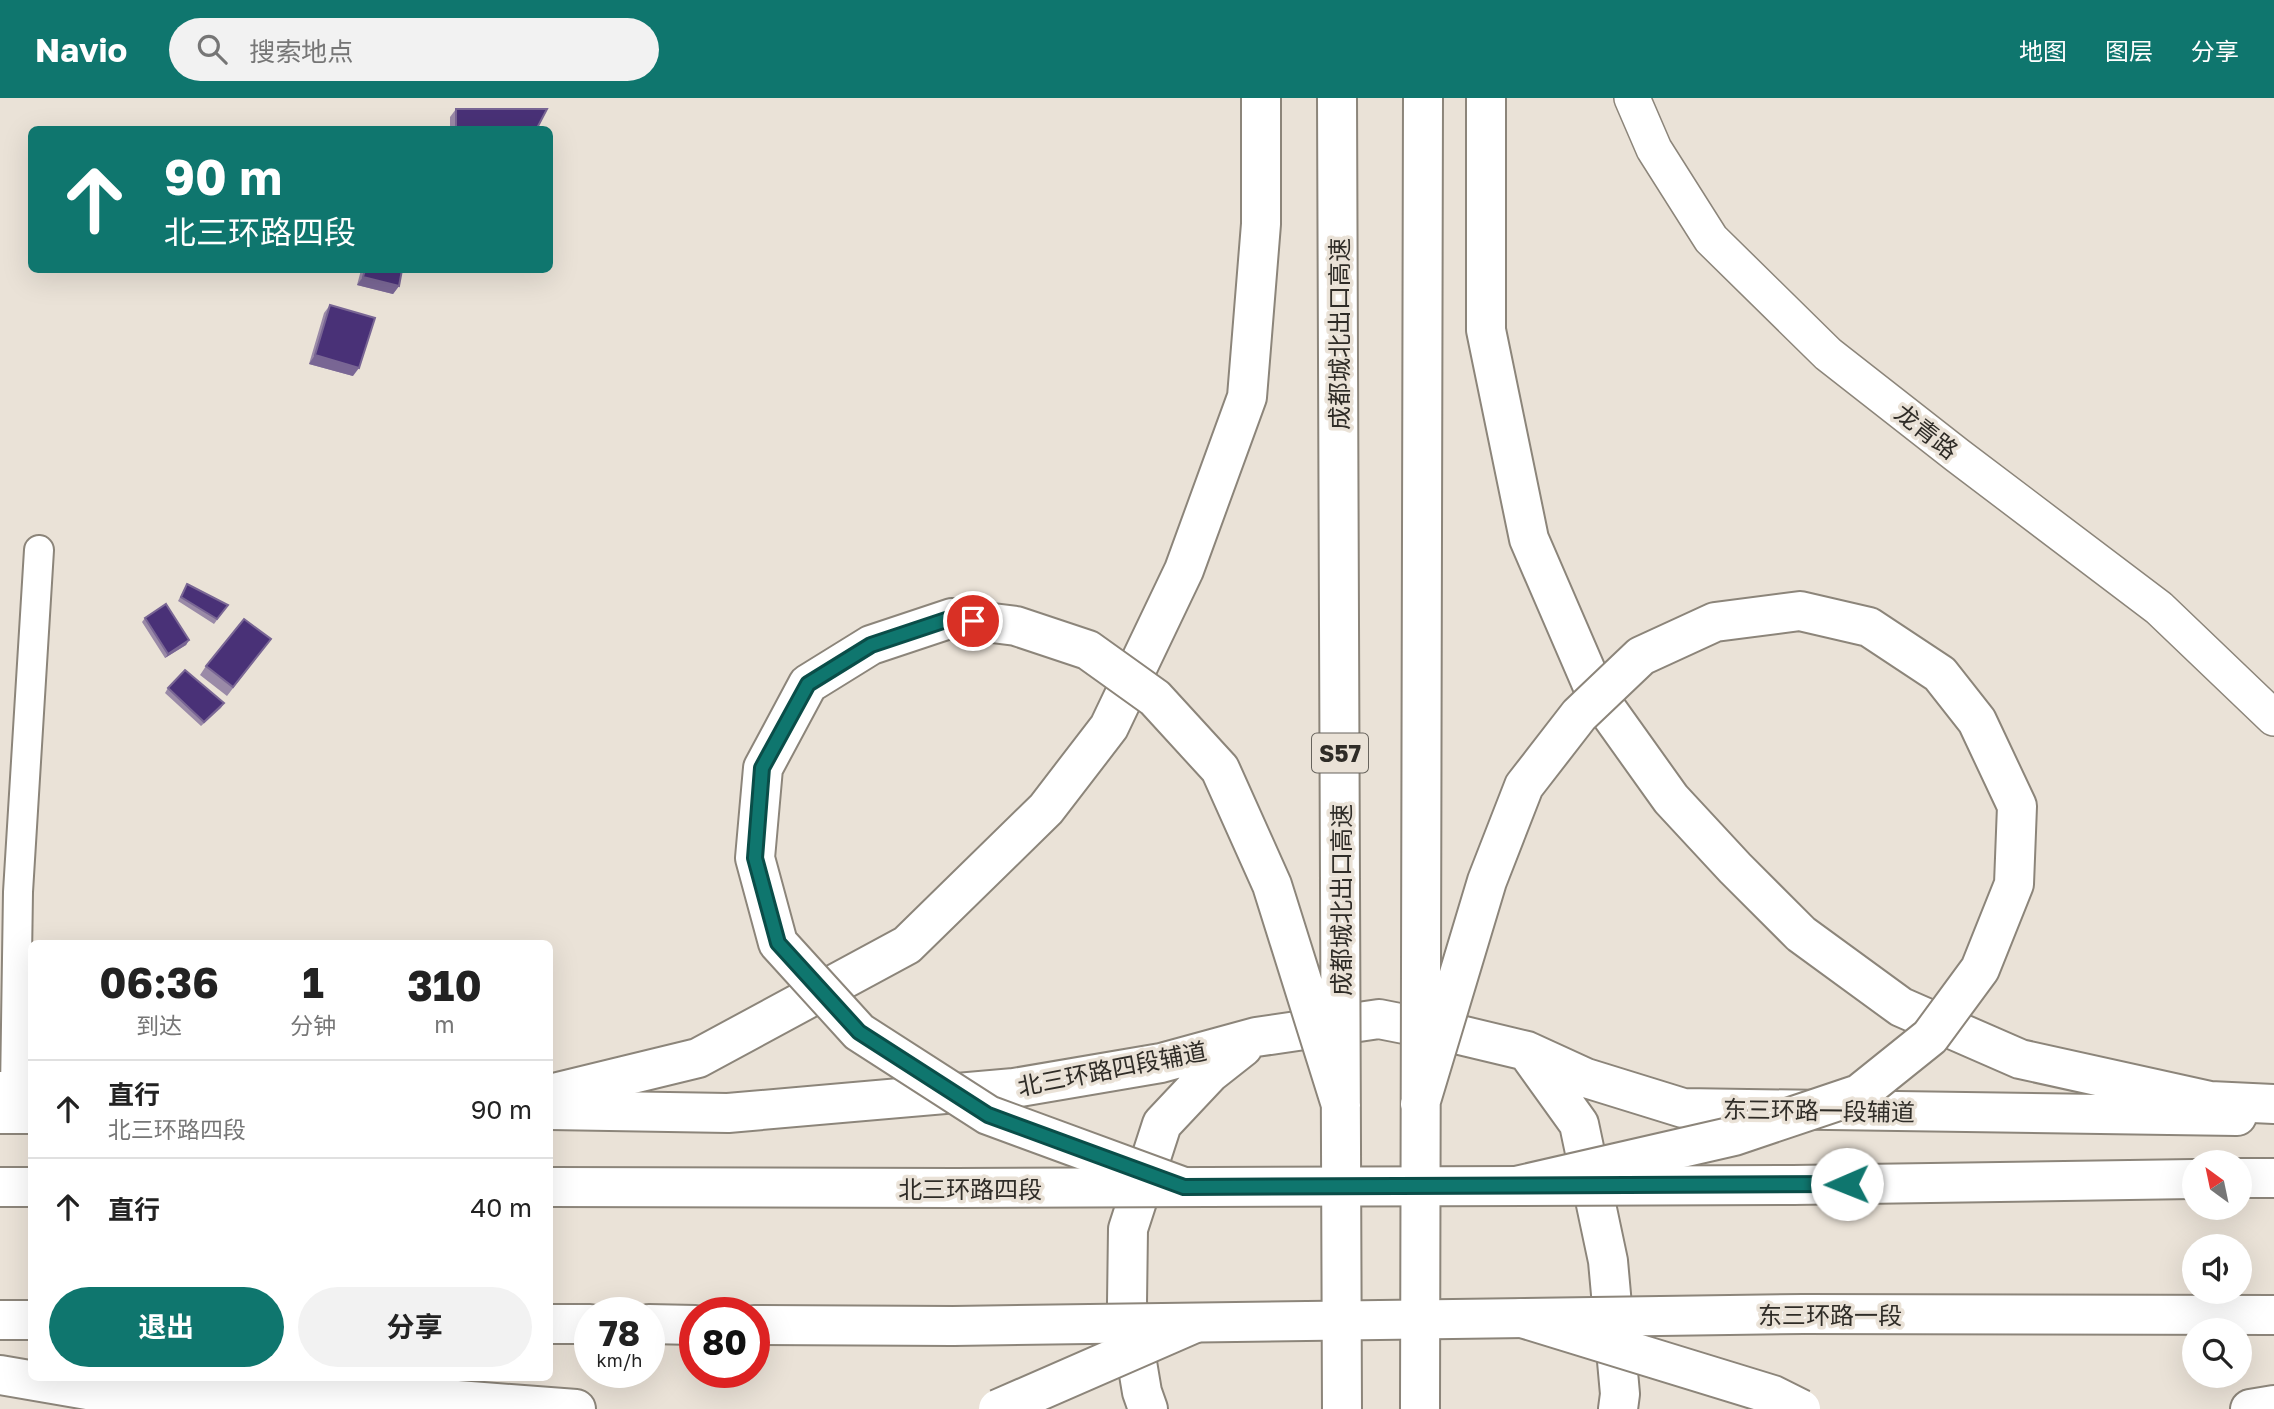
<!DOCTYPE html>
<html lang="zh">
<meta charset="utf-8">
<style>
body{margin:0;font-family:"Golos Text","Noto Sans SC",sans-serif;background:#f2f2f2;color:#222;height:100vh;display:flex;flex-direction:column;font-size:26px;white-space:nowrap}
*{box-sizing:border-box;margin:0}
p{font-size:23px;color:#767676}
.icon{flex:none;width:38px;height:38px;fill:none;stroke:currentColor;stroke-width:2;stroke-linecap:round;stroke-linejoin:round}
.map{position:relative;flex:1;overflow:hidden}
.drawer{position:absolute;left:28px;top:842px;width:525px;height:441px;display:flex;flex-direction:column;background:#fff;border-radius:10px;box-shadow:0 7px 28px #0002}
.drawer>*{flex:none}
.guide{position:absolute;left:28px;top:28px;width:525px;height:147px;border-radius:10px;box-shadow:0 7px 28px #0002;background:#0f766e;color:#fff;overflow:hidden}
.needle{width:46px;rotate:327deg}
.fabs{position:absolute;left:2182px;top:1052px;display:grid;gap:14px}
.fabs a{display:grid;place-items:center;width:70px;height:70px;border-radius:50%;background:#fff;box-shadow:0 7px 28px #0002;font-size:35px}
.speed{position:absolute;left:574px;top:1199px;display:flex;gap:14px;font-size:35px;font-weight:700;text-align:center}
.speed>*{display:grid;place-content:center;width:91px;height:91px;border-radius:50%;background:#fff;box-shadow:0 7px 28px #0002;line-height:1}
.speed small{font-size:18px;font-weight:400}
.speed .limit{border:10px solid #d22;background:#fff;color:#111}
.pin{position:absolute;display:grid;place-items:center;width:60px;height:60px;color:#fff;margin:-30px;border:4px solid #fff;border-radius:50%;box-shadow:0 2px 7px #0007}
.me{position:absolute;width:77px;margin:-38px;rotate:269deg;stroke-linejoin:round;filter:drop-shadow(0 0 5px #0008)}
.turn{display:flex;align-items:center;gap:24px;height:147px;padding:0 21px;font-size:32px}
.turn .icon{width:91px;height:91px;stroke-width:2.5}
.turn b{display:block;font-size:49px;line-height:60px}
.eta{display:flex;justify-content:space-evenly;align-items:center;height:119px;text-align:center}
.eta b{font-size:42px;font-weight:700;line-height:49px}
.primary-button{display:flex;gap:14px;margin-top:auto;padding:14px 21px}
.primary-button a{flex:1;height:80px;border-radius:42px;background:#0f766e;color:#fff;font-size:28px;font-weight:700;line-height:80px;text-align:center}
.primary-button a+a{background:#f2f2f2;color:#222}
ul{padding:0;list-style:none}
li{display:flex;align-items:center;gap:21px;height:98px;padding:0 21px;border-top:2px solid #e0e0e0}
li div{flex:1}
li b{display:block;font-size:26px}
li em{font-style:normal}
header{display:flex;align-items:center;gap:42px;box-sizing:border-box;height:98px;padding:0 35px;background:#0f766e;color:#fff}
header strong{font-size:33px}
nav{display:flex;gap:38px;margin-inline-start:auto;font-size:24px}
.search{width:490px;height:63px;background:#f2f2f2;display:flex;align-items:center;gap:18px;box-sizing:border-box;padding:0 24px;border-radius:38px;color:#767676;font-size:26px}
.map>svg:first-child{display:block}
.lines{fill:none;stroke-linecap:round;stroke-linejoin:round}
.minor-casing{stroke:#8c857a;stroke-width:32}
.tertiary-casing{stroke:#8c857a;stroke-width:38}
.secondary-casing{stroke:#8c857a;stroke-width:42}
.trunk-casing{stroke:#8c857a;stroke-width:42}
.motorway-casing{stroke:#8c857a;stroke-width:42}
.minor{stroke:#fff;stroke-width:28}
.tertiary{stroke:#fff;stroke-width:35}
.secondary{stroke:#fff;stroke-width:38}
.trunk{stroke:#fff;stroke-width:38}
.motorway{stroke:#fff;stroke-width:38}
.trunk-bridge-casing{stroke:#8c857a;stroke-width:42;stroke-linecap:butt}
.motorway-bridge-casing{stroke:#8c857a;stroke-width:42;stroke-linecap:butt}
.trunk-bridge{stroke:#fff;stroke-width:38}
.motorway-bridge{stroke:#fff;stroke-width:38}
.wall{fill:#9a8aa7}
.shaded-wall{fill:#796694}
.building{fill:#493177;stroke:#796694;stroke-width:2}
.route-casing{stroke:#0a4d48;stroke-width:18}
.route{stroke:#0f766e;stroke-width:12}
.labels{text-anchor:middle;dominant-baseline:central;stroke-width:7;stroke-linejoin:round;paint-order:stroke}
.shield{fill:#eae2d7;stroke:#67635c;stroke-width:2}
.shield-label{font-size:23px;font-weight:bold;fill:#2f2c27}
.street-label{font-size:24px;fill:#2f2c27;stroke:#eae2d7}
</style>
<header>
<strong>Navio</strong>
<div class="search"><svg class="icon" aria-label="search" viewBox="0 0 24 24"><circle cx="10" cy="10" r="6"/><path d="M15 15l6 6"/></svg>搜索地点</div>
<nav><a>地图</a><a>图层</a><a>分享</a></nav>
</header>
<div class="map">
<svg width="2274" height="1311" viewBox="0 0 2274 1311">
<rect width="100%" height="100%" fill="#eae2d7"/>
<g class="lines">
<defs>
<path id="minor" d="M15 993 18 794 39 452"/>
<path id="tertiary" d="M1632 0 1654 51 1711 141 1828 256 1957 357 2159 510 2274 620"/>
<path id="secondary" d="M1528 955 1579 1026 1608 1163 1620 1296 1618 1311
M0 993H32
M550 1012 728 1015 1014 990 1161 965 1256 939 1379 921 1460 937 1527 953 1586 980 1683 1010 2237 1018
M1148 1311 1142 1294 1127 1205 1128 1131 1162 1026 1210 975 1243 949"/>
<path id="trunk" d="M2240 1080H2274
M1793 1087 2194 1081
M0 1089H32
M550 1089 955 1090
M1804 1216 2274 1217
M0 1222H32
M550 1226H590
M649 1226 695 1227
M754 1227 953 1228"/>
<path id="motorway" d="M1486 0V232L1529 441 1596 596 1671 701 1735 770 1801 836 1901 909 2020 961 2210 1003 2274 1006
M550 996 698 960 907 847 1046 711 1109 629 1184 472 1247 299 1261 126V0
M0 1016H32
M0 1277 99 1294 444 1301 576 1311
M2250 1311 2274 1307"/>
</defs>
<use href="#minor" class="minor-casing"/>
<use href="#tertiary" class="tertiary-casing"/>
<use href="#secondary" class="secondary-casing"/>
<use href="#trunk" class="trunk-casing"/>
<use href="#motorway" class="motorway-casing"/>
<use href="#minor" class="minor"/>
<use href="#tertiary" class="tertiary"/>
<use href="#secondary" class="secondary"/>
<use href="#trunk" class="trunk"/>
<use href="#motorway" class="motorway"/>
<defs>
<path id="trunk-bridge" d="M955 1090 1793 1087
M953 1228 1804 1216"/>
<path id="motorway-bridge" d="M1337 0 1342 1311
M1420 1006 1487 783 1524 688 1579 617 1641 558 1715 524 1800 513 1869 529 1940 576 1977 623 2017 708 2014 786 1980 871 1930 939 1859 996 1734 1038 1516 1088
M1184 1089 988 1017 859 934 778 845 755 760 763 670 808 586 871 547 952 520 1016 528 1088 552 1155 600 1220 671 1272 787 1341 1007
M1522 1220 1773 1297 1801 1311
M998 1311 1195 1225
M1420 1311 1423 0"/>
</defs>
<use href="#trunk-bridge" class="trunk-bridge-casing"/>
<use href="#motorway-bridge" class="motorway-bridge-casing"/>
<use href="#trunk-bridge" class="trunk-bridge"/>
<use href="#motorway-bridge" class="motorway-bridge"/>
</g>
<path class="wall" d="M456 11 536 32H450V19Z
M361 172H402L399 188 393 196 357 187Z
M330 207 353 278 309 266 324 215Z
M187 486 228 507 214 526 178 503Z
M145 520 189 542 186 547 165 560 142 524Z
M271 541 227 598 200 577 206 568Z
M168 590 224 605 221 610 201 628 165 595Z"/>
<path class="shaded-wall" d="M363 179 399 188 393 196 357 187Z
M315 257 359 270 353 278 309 266Z
M189 542 186 547 165 560 168 556Z"/>
<path class="building" d="M456 11H547L536 32H456Z
M365 172H402L399 188 363 179Z
M330 207 375 220 359 270 315 257Z
M187 486 228 507 217 521 181 499Z
M166 506 189 542 168 556 145 520Z
M244 521 271 541 233 589 206 568Z
M185 572 224 605 204 624 168 590Z"/>
<g class="lines">
<defs>
<path id="route" d="M973 523 952 520 871 547 808 586 762 670 755 760 778 845 859 934 988 1017 1184 1089 1847 1086"/>
</defs>
<use href="#route" class="route-casing"/>
<use href="#route" class="route"/>
</g>
<g class="labels">
<rect class="shield" x="1312" y="635.5" width="56" height="39" rx="5"/>
<g class="shield-label">
<text x="1340" y="655">S57</text>
</g>
<g class="street-label">
<text transform="translate(1338 236) rotate(-90)">成都城北出口高速</text>
<text transform="translate(1927 333) rotate(38)">龙青路</text>
<text transform="translate(1340 802) rotate(-90)">成都城北出口高速</text>
<text transform="translate(1112 970) rotate(-11)">北三环路四段辅道</text>
<text transform="translate(1819 1012) rotate(1)">东三环路一段辅道</text>
<text x="970" y="1090">北三环路四段</text>
<text x="1830" y="1216">东三环路一段</text>
</g>
</g>
</svg>
<div class="fabs">
<a><svg class="needle" viewBox="-14 -14 28 28"><path d="M0-13l5 13h-10z" fill="#e53935"/><path d="M0 13l5-13h-10z" fill="#767676"/></svg></a>
<a><svg class="icon" aria-label="sound" viewBox="0 0 24 24"><path d="M4 9h4l5-4v14l-5-4H4zM17 9q2 3 0 6"/></svg></a>
<a><svg class="icon" aria-label="search" viewBox="0 0 24 24"><circle cx="10" cy="10" r="6"/><path d="M15 15l6 6"/></svg></a>
</div>
<div class="speed"><div>78<small>km/h</small></div><div class="limit">80</div></div>
<div class="pin" style="left:973px;top:523px;background:#d93025"><svg class="icon" aria-label="arrive" viewBox="0 0 24 24"><path d="M6 21V4h12l-3 4 3 4H6"/></svg></div>
<svg class="me" style="left:1847px;top:1086px" viewBox="-20 -20 40 40"><circle r="19" fill="#fff"/><path d="M0-13L10 11 0 6-10 11z" fill="#0f766e"/></svg>
<div class="guide">
<div class="turn"><svg class="icon" aria-label="ahead" viewBox="0 0 24 24"><path d="M12 20V5M6 11l6-6 6 6"/></svg><div><b>90 m</b>北三环路四段</div></div>
</div>
<section class="drawer">
<div class="eta">
<div><b>06:36</b><p>到达</p></div>
<div><b>1</b><p>分钟</p></div>
<div><b>310</b><p>m</p></div>
</div>
<ul>
<li><svg class="icon" aria-label="ahead" viewBox="0 0 24 24"><path d="M12 20V5M6 11l6-6 6 6"/></svg><div><b>直行</b><p>北三环路四段</p></div><em>90 m</em></li>
<li><svg class="icon" aria-label="ahead" viewBox="0 0 24 24"><path d="M12 20V5M6 11l6-6 6 6"/></svg><div><b>直行</b></div><em>40 m</em></li>
</ul>
<div class="primary-button"><a>退出</a><a>分享</a></div>
</section>
</div>
